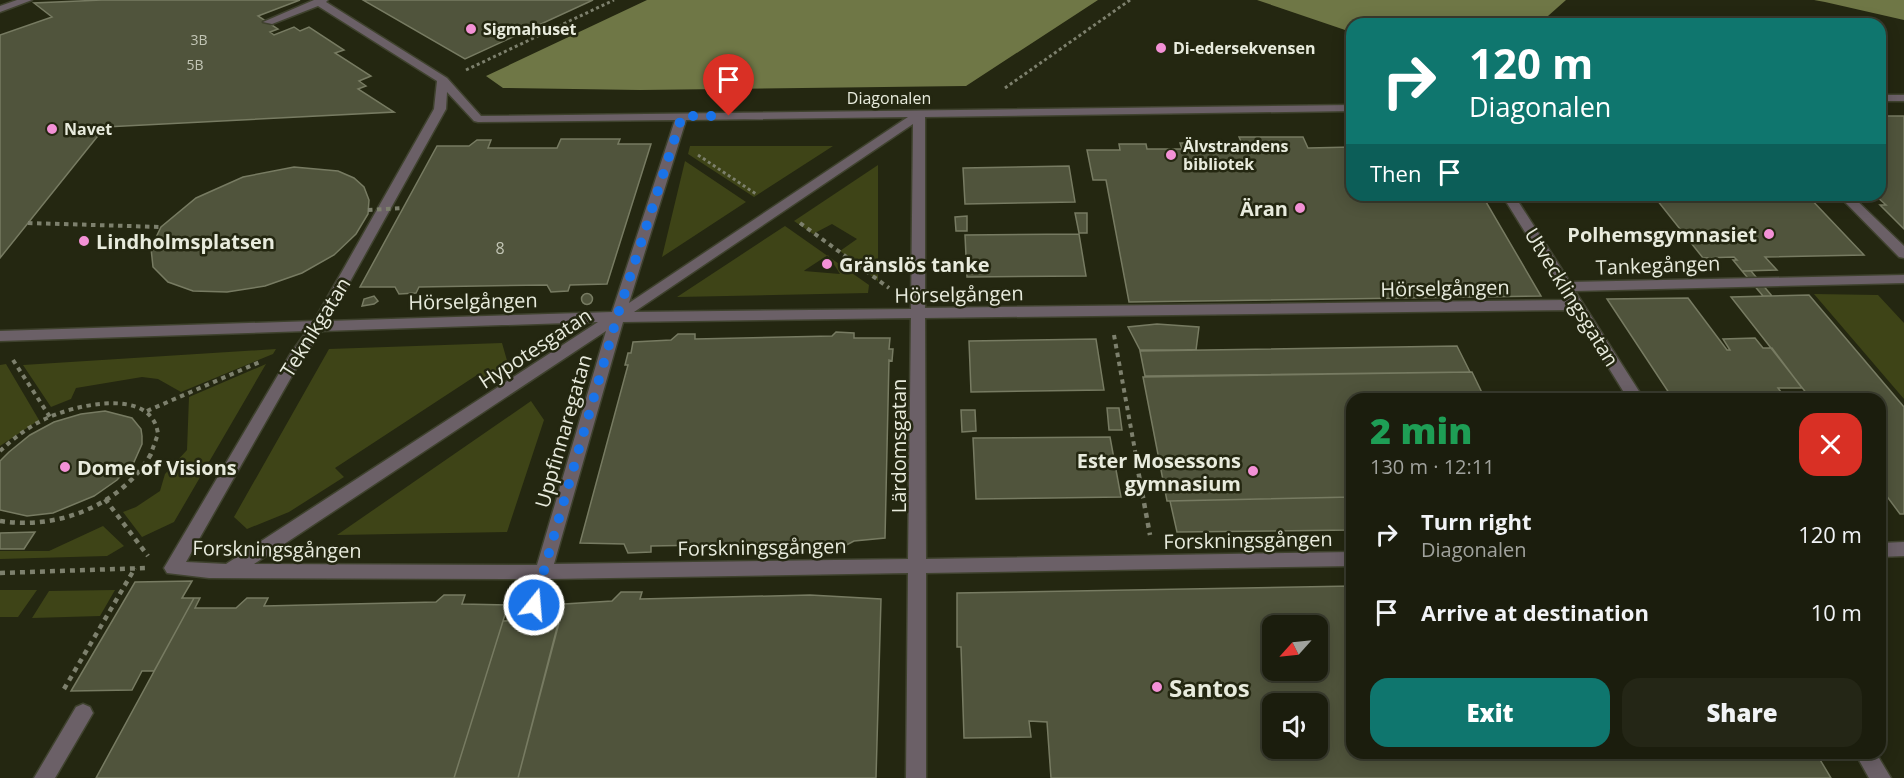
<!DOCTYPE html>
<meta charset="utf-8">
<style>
body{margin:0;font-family:"Open Sans",sans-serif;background:#242616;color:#f1f3f6;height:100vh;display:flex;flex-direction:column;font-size:22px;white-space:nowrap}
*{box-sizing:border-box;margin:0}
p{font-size:20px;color:#a0a29d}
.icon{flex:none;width:33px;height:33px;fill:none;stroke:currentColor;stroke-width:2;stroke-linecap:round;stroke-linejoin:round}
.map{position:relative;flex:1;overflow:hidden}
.side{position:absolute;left:1346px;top:393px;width:540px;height:366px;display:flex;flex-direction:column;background:#1b1d0d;border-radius:18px;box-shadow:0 3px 15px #0003,0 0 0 2px #393b2e}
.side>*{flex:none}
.guide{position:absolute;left:1346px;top:18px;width:540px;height:183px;border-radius:18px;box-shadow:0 3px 15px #0003,0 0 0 2px #393b2e;background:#0f766e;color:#fff;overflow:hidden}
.needle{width:39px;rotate:243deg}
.controls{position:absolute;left:1262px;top:615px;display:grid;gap:12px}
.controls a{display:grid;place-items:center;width:66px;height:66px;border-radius:12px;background:#1b1d0d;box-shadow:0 3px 15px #0003,0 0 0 2px #393b2e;font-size:30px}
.pin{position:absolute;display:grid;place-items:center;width:51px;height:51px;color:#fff;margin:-62px -26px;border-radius:50% 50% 50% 0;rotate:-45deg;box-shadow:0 0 6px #0007}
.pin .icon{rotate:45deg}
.me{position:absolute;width:66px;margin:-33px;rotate:17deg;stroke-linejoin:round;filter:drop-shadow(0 0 4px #0008)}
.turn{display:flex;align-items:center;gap:21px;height:126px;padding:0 24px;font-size:27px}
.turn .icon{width:78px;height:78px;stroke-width:2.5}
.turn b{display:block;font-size:42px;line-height:51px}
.then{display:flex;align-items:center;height:57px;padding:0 24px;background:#0003;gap:12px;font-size:22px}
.round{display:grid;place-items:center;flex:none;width:63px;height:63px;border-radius:18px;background:#242616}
.summary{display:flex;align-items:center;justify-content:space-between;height:102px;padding:0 24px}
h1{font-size:36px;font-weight:800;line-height:45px;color:#1e9e55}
.button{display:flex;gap:12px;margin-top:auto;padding:12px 24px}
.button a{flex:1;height:69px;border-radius:18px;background:#0f766e;color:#fff;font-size:24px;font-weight:800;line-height:69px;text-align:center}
.button a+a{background:#242616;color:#f1f3f6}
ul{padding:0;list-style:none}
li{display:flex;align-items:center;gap:18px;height:78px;padding:0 24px}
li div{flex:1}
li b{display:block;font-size:22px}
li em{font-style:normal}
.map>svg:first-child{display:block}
.green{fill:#3e4417;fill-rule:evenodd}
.water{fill:#6f7746}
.building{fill:#50543c;stroke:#777b62;stroke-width:1.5;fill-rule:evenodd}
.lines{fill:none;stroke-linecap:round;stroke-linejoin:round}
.minor-casing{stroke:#3f422e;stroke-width:3}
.path-far2{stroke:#7d806d;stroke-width:3;stroke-dasharray:3 3;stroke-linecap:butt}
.path-far1{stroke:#7d806d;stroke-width:4;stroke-dasharray:4.5 4.5;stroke-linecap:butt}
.path{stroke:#7d806d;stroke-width:4.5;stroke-dasharray:5 5;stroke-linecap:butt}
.minor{fill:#6b6067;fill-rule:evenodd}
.path-bridge{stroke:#7d806d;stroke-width:4;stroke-dasharray:4.5 4.5;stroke-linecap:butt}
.route{stroke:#1a73e8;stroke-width:10;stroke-dasharray:0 18}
.poi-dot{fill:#f391d6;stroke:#242711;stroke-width:2}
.labels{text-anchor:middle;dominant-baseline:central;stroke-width:5;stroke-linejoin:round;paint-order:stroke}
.far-number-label{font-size:14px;fill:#c2c5b5}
.far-poi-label{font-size:16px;font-weight:bold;fill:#e8ebdd;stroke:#242711;text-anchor:start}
.far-street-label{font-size:16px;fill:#e8ebdd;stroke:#242711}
.number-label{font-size:16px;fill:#c2c5b5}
.poi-label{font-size:20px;font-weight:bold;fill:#e8ebdd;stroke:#242711;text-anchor:end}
.street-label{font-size:20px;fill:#e8ebdd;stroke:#242711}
.near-poi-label{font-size:24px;font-weight:bold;fill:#e8ebdd;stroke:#242711;text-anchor:start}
</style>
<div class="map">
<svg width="1904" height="778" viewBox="0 0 1904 778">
<rect width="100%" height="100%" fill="#242711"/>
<path class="green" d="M690 146H833L754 197 688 154Z
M685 161 746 202 662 257Z
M878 165V281L840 251 857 239 832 224 813 234 794 221Z
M785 226 869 285 868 293 677 297ZM828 255 840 274 804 271 805 270Z
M1814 294 1878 295 1904 323V399Z
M502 343 510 371 490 383 477 375 335 468 344 477 289 512 247 529 234 517 329 349Z
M276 349 273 354 181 392 158 379 142 377 76 388 71 399 51 407 23 365Z
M6 364 39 420 0 446V365Z
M266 364 174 522 142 537 123 512 136 507 160 491 165 474 187 450 189 397Z
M531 401 544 420 507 532 337 535Z
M103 526 124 546 107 556 0 559V551H49Z
M0 590H37L18 617H0Z
M115 590 100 616 32 618 49 591Z"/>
<path class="water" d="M647 0H1098L966 86 640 90 503 88 486 76Z
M1257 0H1566L1539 24H1352L1351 32Z
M1814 0H1904V20L1825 2Z"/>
<path class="building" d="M300 0 258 16 278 29 270 32 274 35 294 27 300 31 309 27 344 50 335 53 371 76 359 81 366 86 358 89 394 112 105 127 0 258V35L52 17 34 3 102 0Z
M363 0H593L465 59Z
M1880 116H1904V229L1880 205H1886L1875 195H1880Z
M1239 137H1303L1308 148 1352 147V195H1482L1541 296 1129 302 1106 180H1093L1087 150H1120L1119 144H1146L1147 149H1182L1180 143H1208L1210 149 1244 148Z
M561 139H620L618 144H651L607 284 570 285 568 291 551 292 547 285 419 287 416 293 399 294 395 287H360L437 146H469L477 140H491L488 148H557Z
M1069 166 1075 202 965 204 963 168Z
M294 167 338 171 354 178 364 187 369 200 368 214 356 234 334 255 302 273 265 286 227 292 193 291 168 282 153 267 151 248 161 227 196 198 243 177Z
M1653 195H1807L1864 255 1765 257 1777 270 1742 271 1733 260H1737L1734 257 1703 258Z
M1075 213H1087V233H1079Z
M967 216V231H956L955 217Z
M1079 234 1086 276 967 277 965 235Z
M1742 271H1751L1772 296H1763Z
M581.5 299a5.5 5.5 0 1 1 11 0a5.5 5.5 0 1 1-11 0Z
M1809 295 1904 407V514H1900L1880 487V399H1811L1731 297Z
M374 296 378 301 374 304 362 306 364 299Z
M1688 298 1727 350H1730L1723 339 1755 338 1763 348H1772L1802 388H1778L1784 396H1760L1763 399H1673L1607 299Z
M1157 324 1199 327 1196 350H1140L1128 327Z
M836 332 854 333V338H890L889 349H893L892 361 889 360 885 538 854 541 839 549H819L815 543 651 546V552L628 553 624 544 580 543 628 365H625L628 353H631L633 342 671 340 678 334H695V339L832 336Z
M1096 339 1104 390 971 392 969 341Z
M1457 346 1470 372 1145 376 1140 351Z
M1472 372 1485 399H1352V497L1167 501 1143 377Z
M1107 408H1119L1122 430H1109Z
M961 410H975L976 431 962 432Z
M105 411 132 418 141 429 142 436V444L134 462 117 480 94 496 53 513 27 516 0 510V461L9 452 30 435 54 422 81 414Z
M1110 437 1121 497 976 499 973 438Z
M1352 497V530L1177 532 1170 501Z
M35 532 24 549H0V533Z
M192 581 182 598H194L154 671H142L132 690 71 691 135 582Z
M1352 586V753H1816L1831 778H1051L1047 722 1029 721 1031 737 964 738 961 647H957V593ZM1272 626H1317V670H1272ZM1272 704H1317V748H1272Z
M621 592H642L640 599 810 595 881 599 876 778H518L564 604 612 601Z
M444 595H465L462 604 508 605 454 778H96L194 598H200L195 608H236L247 598H268L264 606 436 602Z
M559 620 518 778H454L503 621Z"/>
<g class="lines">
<defs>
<path id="minor" d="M17 0H32L0 12V6Z
M314 0H328L326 2 447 78 481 116 1352 105V111L925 117V308L1567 300 1502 195H1514L1570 282 1904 275V283L1575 291 1644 399H1628L1573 310 925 318 926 559 1352 552V566L926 573V778H906L908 573 550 579 538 621 535 627 529 629 523 627 520 621 532 579 209 578 167 573 164 568 167 563 291 353 307 331 0 341V331L314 321 434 109 437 81 318 6 272 24 263 22ZM447 92 474 121 478 122 675 120 612 312 328 321 446 109ZM908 117 629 303 686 120ZM913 124 911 309 634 312ZM911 318 908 559 554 564 623 322ZM598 322 226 564 186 562 301 360 322 331ZM606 331 537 565 254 564Z
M1880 95H1904V101H1880Z
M1838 195H1851L1904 246V258L1899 257Z
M1904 542V556L1880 557V543Z
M83 704 90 707 93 713 55 778H34L76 707Z
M1855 753H1876L1891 778H1869Z"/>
</defs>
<use href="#minor" class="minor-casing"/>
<path class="path-far2" d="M466 70 614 0
M1005 88 1130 0
M698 155 756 194"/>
<path class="path-far1" d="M28 223 161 227
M800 223 889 288
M1114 335 1136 456
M13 360 50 417
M147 411 262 361
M0 451C14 438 28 427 45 419 74 405 152 386 158 434L150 456"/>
<path class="path" d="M1135 454 1150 535
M105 499 148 556
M0 521C57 530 121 506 151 454
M0 573 146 568
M64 689 135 568"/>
<use href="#minor" class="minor"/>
<path class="path-bridge" d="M368 210 403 208"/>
</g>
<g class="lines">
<path class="route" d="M534 605 617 317 682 116H729"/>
</g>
<g class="poi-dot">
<circle cx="471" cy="29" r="6"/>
<circle cx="1161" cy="48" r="6"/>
<circle cx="52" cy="129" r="6"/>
<circle cx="1171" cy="155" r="6"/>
<circle cx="1300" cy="208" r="6"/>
<circle cx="1769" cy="234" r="6"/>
<circle cx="84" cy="241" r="6"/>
<circle cx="827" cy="264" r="6"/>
<circle cx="65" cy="467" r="6"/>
<circle cx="1253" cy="471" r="6"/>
<circle cx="1157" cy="687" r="6"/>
</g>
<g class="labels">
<g class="far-number-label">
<text x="199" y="39">3B</text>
<text x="195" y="64">5B</text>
</g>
<g class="far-poi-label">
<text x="483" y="29">Sigmahuset</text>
<text x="1173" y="48">Di-edersekvensen</text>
<text x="64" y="129">Navet</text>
<text x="1183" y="146">Älvstrandens<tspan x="1183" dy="18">bibliotek</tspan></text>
</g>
<g class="far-street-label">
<text x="889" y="98">Diagonalen</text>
</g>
<g class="number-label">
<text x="500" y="248">8</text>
</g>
<g class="poi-label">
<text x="1288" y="208">Äran</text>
<text x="1757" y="234">Polhemsgymnasiet</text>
<text x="96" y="241" text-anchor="start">Lindholmsplatsen</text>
<text x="839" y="264" text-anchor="start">Gränslös tanke</text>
<text x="1241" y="460">Ester Mosessons<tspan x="1241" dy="23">gymnasium</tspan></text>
<text x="77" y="467" text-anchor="start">Dome of Visions</text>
</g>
<g class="street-label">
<text transform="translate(1658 265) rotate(-2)">Tankegången</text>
<text transform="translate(1445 288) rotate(-1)">Hörselgången</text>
<text transform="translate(959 294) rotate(-1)">Hörselgången</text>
<text transform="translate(1572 297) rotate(58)">Utvecklingsgatan</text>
<text transform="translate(473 301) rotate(-1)">Hörselgången</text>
<text transform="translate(315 327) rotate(-58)">Teknikgatan</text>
<text transform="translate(535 348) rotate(-33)">Hypotesgatan</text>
<text transform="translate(563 431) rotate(-74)">Uppfinnaregatan</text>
<text transform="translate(898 446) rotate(-90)">Lärdomsgatan</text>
<text transform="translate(1248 540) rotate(-1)">Forskningsgången</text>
<text transform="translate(762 547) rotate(-1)">Forskningsgången</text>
<text transform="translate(277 549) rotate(1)">Forskningsgången</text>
</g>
<g class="near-poi-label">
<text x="1169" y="687">Santos</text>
</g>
</g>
</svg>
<div class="controls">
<a><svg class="needle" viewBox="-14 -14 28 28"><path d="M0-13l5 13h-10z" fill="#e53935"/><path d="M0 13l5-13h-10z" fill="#a0a29d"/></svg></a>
<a><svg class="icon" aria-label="sound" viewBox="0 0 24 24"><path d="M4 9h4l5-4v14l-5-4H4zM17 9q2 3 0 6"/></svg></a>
</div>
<div class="pin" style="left:729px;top:116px;background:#d93025"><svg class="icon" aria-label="arrive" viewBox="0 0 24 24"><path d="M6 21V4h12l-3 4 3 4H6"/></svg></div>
<svg class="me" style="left:534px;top:605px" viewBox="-20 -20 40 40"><circle r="17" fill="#1a73e8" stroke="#fff" stroke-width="3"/><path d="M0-11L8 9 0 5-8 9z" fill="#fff"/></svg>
<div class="guide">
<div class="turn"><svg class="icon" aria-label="right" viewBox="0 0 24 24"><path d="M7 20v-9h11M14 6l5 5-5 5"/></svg><div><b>120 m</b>Diagonalen</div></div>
<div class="then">Then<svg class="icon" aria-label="arrive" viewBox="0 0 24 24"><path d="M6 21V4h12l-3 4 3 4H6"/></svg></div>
</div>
<section class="side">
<div class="summary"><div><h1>2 min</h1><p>130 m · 12:11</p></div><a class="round" style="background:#d93025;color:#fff"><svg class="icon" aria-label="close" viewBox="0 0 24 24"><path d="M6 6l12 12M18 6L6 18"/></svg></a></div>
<ul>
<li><svg class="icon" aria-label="right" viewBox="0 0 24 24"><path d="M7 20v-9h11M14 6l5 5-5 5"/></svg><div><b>Turn right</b><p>Diagonalen</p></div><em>120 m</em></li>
<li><svg class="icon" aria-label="arrive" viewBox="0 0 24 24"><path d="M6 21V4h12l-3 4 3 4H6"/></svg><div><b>Arrive at destination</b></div><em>10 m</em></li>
</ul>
<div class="button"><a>Exit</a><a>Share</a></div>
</section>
</div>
